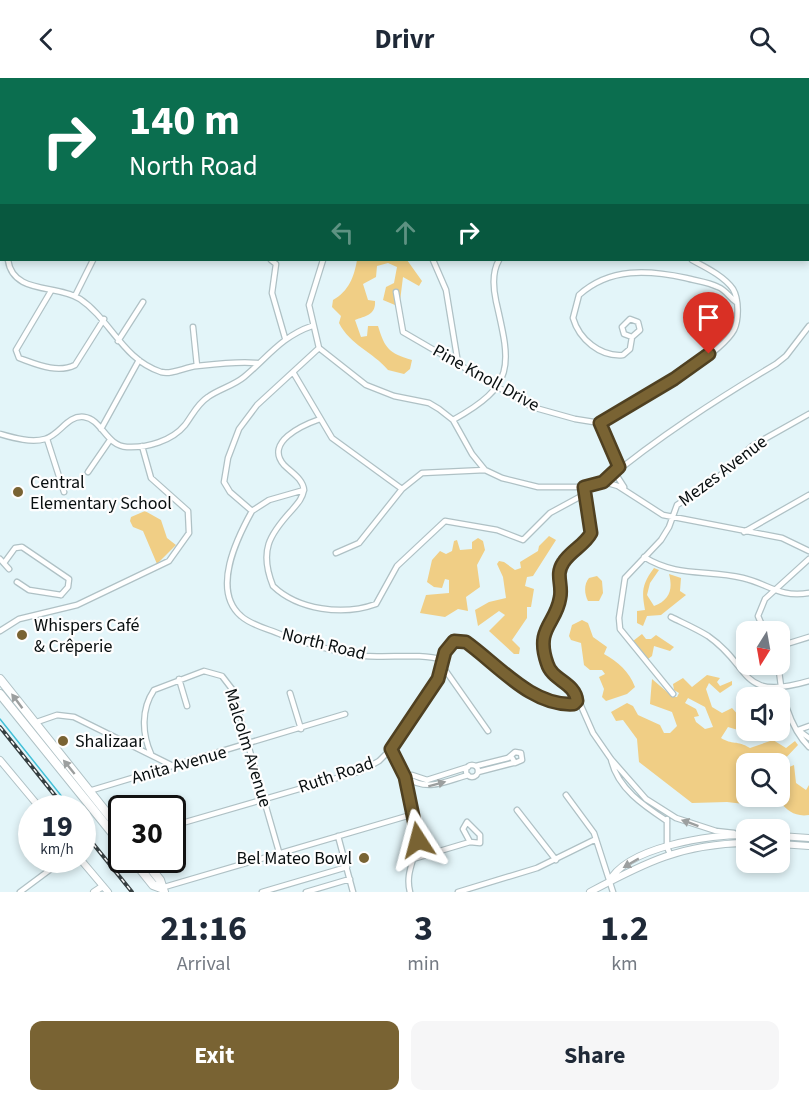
<!DOCTYPE html>
<meta charset="utf-8">
<style>
body{margin:0;font-family:"Source Sans 3",sans-serif;background:#f6f6f7;color:#1f2937;height:100vh;display:flex;flex-direction:column;font-size:22px;white-space:nowrap}
*{box-sizing:border-box;margin:0}
p{font-size:20px;color:#747a83}
.icon{flex:none;width:33px;height:33px;fill:none;stroke:currentColor;stroke-width:2;stroke-linecap:round;stroke-linejoin:round}
.map{position:relative;height:814px;overflow:hidden}
.drawer{display:flex;flex-direction:column;background:#fff;flex:1}
.drawer>*{flex:none}
.guide{position:absolute;left:0px;top:0px;width:810px;height:183px;box-shadow:0 3px 9px #0003;background:#0b6e4f;color:#fff;overflow:hidden}
.needle{width:39px;rotate:191deg}
.buttons{position:absolute;left:736px;top:543px;display:grid;gap:12px}
.buttons a{display:grid;place-items:center;width:54px;height:54px;border-radius:12px;background:#fff;box-shadow:0 3px 9px #0003;font-size:30px}
.speed{position:absolute;left:18px;top:717px;display:flex;gap:12px;font-size:30px;font-weight:700;text-align:center}
.speed>*{display:grid;place-content:center;width:78px;height:78px;border-radius:50%;background:#fff;box-shadow:0 3px 9px #0003;line-height:1}
.speed small{font-size:15px;font-weight:400}
.speed .limit{border:3px solid #111;border-radius:9px;background:#fff;color:#111}
.pin{position:absolute;display:grid;place-items:center;width:51px;height:51px;color:#fff;margin:-62px -26px;border-radius:50% 50% 50% 0;rotate:-45deg;box-shadow:0 0 6px #0007}
.pin .icon{rotate:45deg}
.me{position:absolute;width:66px;margin:-33px;rotate:351deg;stroke-linejoin:round;filter:drop-shadow(0 0 4px #0008)}
.turn{display:flex;align-items:center;gap:21px;height:126px;padding:0 30px;font-size:27px}
.turn .icon{width:78px;height:78px;stroke-width:2.5}
.turn b{display:block;font-size:42px;line-height:51px}
.lanes{display:flex;align-items:center;height:57px;padding:0 30px;background:#0003;justify-content:center;gap:30px;direction:ltr}
.lanes .off{opacity:.35}
.eta{display:flex;justify-content:space-evenly;align-items:center;height:102px;text-align:center}
.eta b{font-size:36px;font-weight:700;line-height:42px}
.button{display:flex;gap:12px;margin-top:auto;padding:12px 30px}
.button a{flex:1;height:69px;border-radius:12px;background:#796333;color:#fff;font-size:24px;font-weight:700;line-height:69px;text-align:center}
.button a+a{background:#f6f6f7;color:#1f2937}
header{display:flex;justify-content:space-between;align-items:center;height:78px;padding:0 30px;background:#fff;font-size:27px;font-weight:700}
.map>svg:first-child{display:block}
.green{fill:#f0ce85;fill-rule:evenodd}
.lines{fill:none;stroke-linecap:round;stroke-linejoin:round}
.stream{stroke:#43c0d8;stroke-width:1.5}
.minor-casing{stroke:#afc1c5;stroke-width:7}
.tertiary-casing{stroke:#afc1c5;stroke-width:8}
.primary-casing{stroke:#afc1c5;stroke-width:10}
.minor{stroke:#fff;stroke-width:4.5}
.tertiary{stroke:#fff;stroke-width:6}
.primary{stroke:#fff;stroke-width:8}
.rail-casing{stroke:#363f41;stroke-width:4}
.rail{stroke:#fefefe;stroke-width:1.5;stroke-dasharray:4.5;stroke-linecap:butt}
.oneway{fill:#9c9f9f}
.route-casing{stroke:#4f4021;stroke-width:15}
.route{stroke:#796333;stroke-width:10}
.poi-dot{fill:#796333;stroke:#fefefe;stroke-width:2}
.labels{text-anchor:middle;dominant-baseline:central;stroke-width:4.5;stroke-linejoin:round;paint-order:stroke}
.street-label{font-size:18px;fill:#080e0f;stroke:#fefefe}
.poi-label{font-size:18px;fill:#080e0f;stroke:#fefefe;text-anchor:start}
</style>
<header><svg class="icon" aria-label="back" viewBox="0 0 24 24"><path d="M15 5l-7 7 7 7"/></svg>Drivr<svg class="icon" aria-label="search" viewBox="0 0 24 24"><circle cx="10" cy="10" r="6"/><path d="M15 15l6 6"/></svg></header>
<div class="map">
<svg width="809" height="814" viewBox="0 0 809 814">
<rect width="100%" height="100%" fill="#e3f5f9"/>
<path class="green" d="M357 182H407L422 203 419 208 403 199 400 223 395 227 383 222 386 209 394 205 397 189 388 185 377 188 376 199 363 206 368 222 375 223C376 237 366 238 355 242L361 259 367 258 368 248H378C385 271 389 275 412 282L410 291 404 296 388 292C373 274 350 267 339 245L341 238 332 229 333 222C349 213 354 199 357 182Z
M145 433 161 442 167 460 176 467 157 486 143 453 133 449 130 443 131 439Z
M549 458 556 462 533 498 527 499 525 508 534 511 531 529H527V540L512 562 520 570 519 576H514L489 553 505 537 499 533 478 548 475 532 489 524 506 520 503 499 497 486 499 483 504 484 515 492 521 490 520 484 538 473 539 468Z
M478 460 483 463 485 472 477 487 480 509 466 519 468 533 458 531 445 539 420 535 426 517 449 515V502L445 501 442 510 434 509 427 504 432 482 440 473 446 476 452 473 454 463 457 462 460 472 472 471V464Z
M654 490 659 492 650 505 647 517 654 528C670 522 673 511 669 496L681 500 680 513 686 517 661 537 647 538 643 548 637 545V533L645 532C642 515 641 507 654 490Z
M597 498 602 503 603 515 599 523H588C584 515 584 506 589 500Z
M582 542 588 545 593 559 607 569 604 576C618 584 629 593 635 609L627 616 606 623 602 619 604 611 599 599 605 596 602 592H590L584 587 581 565 571 562 569 558 572 547Z
M642 556 646 561H651L656 557 674 569 670 573 654 568 652 578 648 581 633 563Z
M707 597 720 600 717 604 720 608 732 603V607L720 615 709 605 706 611 712 629 722 635 732 630 740 639 742 636 747 641 738 652 728 649 721 660C732 667 737 662 750 670L773 662 786 670 795 663 798 667 780 686H747V718H780V689L782 692 794 687 796 705 806 712 809 707V737C795 739 788 733 779 723L752 727 727 724 692 725 639 684 637 661 623 642 616 643 611 634 627 625 633 628 638 637 660 647 664 655H670L677 648 672 634 650 626 652 601 673 619H677L679 615 674 612 673 606 683 600 692 609ZM688 620 705 629 713 649 705 651 696 644 694 639 699 638 696 631 685 625Z"/>
<g class="lines">
<path class="stream" d="M0 641 71 730
M82 745 89 753"/>
<defs>
<path id="minor" d="M455 0 465 2
M758 0 761 2
M774 0 775 2
M433 2V0
M685 2V0
M0 23 2 26
M0 89 2 88
M0 94 2 96
M808 129 809 130
M808 171H809
M8 182C13 217 57 206 80 221 110 241 123 282 161 294 172 297 185 289 197 288 215 286 238 283 257 285
M271 182 276 186 272 215 285 260
M323 182 309 227 319 270 366 307 394 318 429 325 439 331 453 342 472 376 485 392 502 400 538 409H584L604 404 618 408 663 437 782 460 809 473
M433 182 446 212 458 285
M51 213 16 272 19 280C36 286 57 296 75 287L104 241
M396 214 403 254 532 329 575 341 600 345
M75 218 93 182
M193 249 197 288
M632 259 624 256 622 249 630 241 638 244 640 252 632 259 630 271 623 277C600 279 579 261 573 240L579 217C610 189 649 192 686 200 697 203 708 204 718 209 726 212 729 219 736 224
M118 263 143 224
M319 270 257 327 239 351 228 380 224 404 230 414 252 433C237 460 211 512 241 538 252 548 269 551 282 557 308 566 339 575 366 578 392 580 418 575 444 582
M293 294 332 360 402 411
M320 341C303 347 264 364 284 387 292 395 303 401 304 412 302 421 298 425 292 432 269 457 259 473 273 508 298 532 343 538 376 526L397 488 445 443 497 452 523 462 550 435 585 416
M453 342C516 307 511 288 496 223 493 209 492 194 499 182
M600 345C631 326 718 281 734 252 739 242 739 221 733 211 724 198 705 189 692 182
M600 345 619 389
M101 351 139 282
M0 356C14 360 31 365 45 361 60 357 67 337 84 339 102 341 106 368 127 369 147 370 172 363 185 347 192 338 197 326 208 319 219 311 233 308 244 299 267 280 282 258 312 248
M47 361 64 414
M88 394 110 362
M615 395 624 409
M604 404C658 359 716 322 776 286L786 278 809 248
M585 415 591 455 572 473 559 492 561 520 545 554 547 587 552 595 574 612 593 655 611 681 646 721 676 740 716 753 734 755
M252 433 269 422 304 412
M744 454 809 417
M336 475 359 465 402 411 422 395 485 392
M644 479C678 500 707 491 743 500 769 506 779 520 809 515
M0 481 9 491
M4 485 15 470 22 469 69 501 68 509 61 517
M17 504 29 512 61 517
M671 539C683 545 697 551 708 558 753 589 738 624 809 603
M0 553 19 541 77 527 169 483 189 455 188 433 151 400 142 368
M765 554 758 538 765 521 809 481
M780 568 809 559
M779 586C779 613 790 650 809 669
M443 589 488 653
M179 601 187 628
M290 615 301 651
M673 616 620 551 619 540 625 500 661 462 669 449 677 427 715 402 752 368 809 336
M34 645 57 637 74 639 173 688
M798 652 809 660
M798 652 809 648
M151 676C142 656 141 631 154 612L204 593 222 598 232 611 279 774
M611 681C617 710 644 728 667 743
M466 693a6 6 0 1 1 12 0a6 6 0 1 1-12 0Z
M476 688 508 680 515 674 521 675 522 682 515 685 511 678
M468 689 427 702 412 697 405 699C428 714 444 704 468 697
M478 694 513 685
M89 713 345 636
M566 717 594 755 613 814
M517 732 556 782
M667 741V769L670 776
M172 748 361 693 379 683 391 671
M338 758 353 814
M413 781 470 764 480 765V757L467 744 463 751 470 764
M161 810 414 736
M20 814 63 782
M262 814 347 789
M306 814 350 801
M410 814C405 795 415 782 417 764 421 741 404 689 391 671L438 601 445 574 452 564C476 556 529 630 574 626L577 623
M458 814 537 790 596 761"/>
<path id="tertiary" d="M0 682 40 730
M780 758 809 760
M780 766 809 768
M81 782 108 814
M609 804C626 769 711 756 747 757
M94 814 103 808
M590 814C646 784 682 766 747 765"/>
<path id="primary" d="M0 601 122 754
M0 616 122 767
M133 782 153 807 161 810
M144 782 160 802 164 814"/>
</defs>
<use href="#minor" class="minor-casing"/>
<use href="#tertiary" class="tertiary-casing"/>
<use href="#primary" class="primary-casing"/>
<use href="#minor" class="minor"/>
<use href="#tertiary" class="tertiary"/>
<use href="#primary" class="primary"/>
<defs>
<path id="rail" d="M0 649 65 730
M82 752 132 814"/>
</defs>
<use href="#rail" class="rail-casing"/>
<use href="#rail" class="rail"/>
</g>
<defs><path id="oneway-solid" d="M-6-.8H1V-3.2L6.5 0L1 3.2V.8H-6Z" transform="scale(1.5)"/></defs>
<g class="oneway">
<use href="#oneway-solid" transform="translate(17 623) rotate(-127)"/>
<use href="#oneway-solid" transform="translate(69 689) rotate(-129)"/>
<use href="#oneway-solid" transform="translate(437 706) rotate(-15)"/>
<use href="#oneway-solid" transform="translate(690 745) rotate(-160)"/>
<use href="#oneway-solid" transform="translate(631 785) rotate(150)"/>
</g>
<g class="lines">
<defs>
<path id="route" d="M418 762 405 699 391 671 438 601 445 574 454 563 466 564C497 586 532 629 574 626L577 623C575 604 552 603 547 585 535 550 556 546 560 520 563 507 555 497 563 485 570 473 585 467 591 455L584 409 603 404 619 389 600 345 674 301 709 276"/>
</defs>
<use href="#route" class="route-casing"/>
<use href="#route" class="route"/>
</g>
<g class="poi-dot">
<circle cx="18" cy="414" r="6"/>
<circle cx="22" cy="557" r="6"/>
<circle cx="63" cy="663" r="6"/>
<circle cx="364" cy="780" r="6"/>
</g>
<g class="labels">
<g class="street-label">
<text transform="translate(486 300) rotate(29)">Pine Knoll Drive</text>
<text transform="translate(723 393) rotate(-37)">Mezes Avenue</text>
<text transform="translate(324 566) rotate(14)">North Road</text>
<text transform="translate(248 670) rotate(73)">Malcolm Avenue</text>
<text transform="translate(179 687) rotate(-16)">Anita Avenue</text>
<text transform="translate(336 697) rotate(-19)">Ruth Road</text>
</g>
<g class="poi-label">
<text x="30" y="404">Central<tspan x="30" dy="21">Elementary School</tspan></text>
<text x="34" y="547">Whispers Café<tspan x="34" dy="21">&amp; Crêperie</tspan></text>
<text x="75" y="663">Shalizaar</text>
<text x="352" y="780" text-anchor="end">Bel Mateo Bowl</text>
</g>
</g>
</svg>
<div class="buttons">
<a><svg class="needle" viewBox="-14 -14 28 28"><path d="M0-13l5 13h-10z" fill="#e53935"/><path d="M0 13l5-13h-10z" fill="#747a83"/></svg></a>
<a><svg class="icon" aria-label="sound" viewBox="0 0 24 24"><path d="M4 9h4l5-4v14l-5-4H4zM17 9q2 3 0 6"/></svg></a>
<a><svg class="icon" aria-label="search" viewBox="0 0 24 24"><circle cx="10" cy="10" r="6"/><path d="M15 15l6 6"/></svg></a>
<a><svg class="icon" aria-label="layers" viewBox="0 0 24 24"><path d="M12 4l9 5-9 5-9-5zM3 14l9 5 9-5"/></svg></a>
</div>
<div class="speed"><div>19<small>km/h</small></div><div class="limit">30</div></div>
<div class="pin" style="left:709px;top:276px;background:#d93025"><svg class="icon" aria-label="arrive" viewBox="0 0 24 24"><path d="M6 21V4h12l-3 4 3 4H6"/></svg></div>
<svg class="me" style="left:418px;top:762px" viewBox="-20 -20 40 40"><path d="M0-17L14 15 0 8-14 15z" fill="#796333" stroke="#fff" stroke-width="4"/></svg>
<div class="guide">
<div class="turn"><svg class="icon" aria-label="right" viewBox="0 0 24 24"><path d="M7 20v-9h11M14 6l5 5-5 5"/></svg><div><b>140 m</b>North Road</div></div>
<div class="lanes"><svg class="icon off" aria-label="left" viewBox="0 0 24 24"><path d="M17 20v-9H6M10 6l-5 5 5 5"/></svg><svg class="icon off" aria-label="ahead" viewBox="0 0 24 24"><path d="M12 20V5M6 11l6-6 6 6"/></svg><svg class="icon" aria-label="right" viewBox="0 0 24 24"><path d="M7 20v-9h11M14 6l5 5-5 5"/></svg></div>
</div>
</div>
<section class="drawer">
<div class="eta">
<div><b>21:16</b><p>Arrival</p></div>
<div><b>3</b><p>min</p></div>
<div><b>1.2</b><p>km</p></div>
</div>
<div class="button"><a>Exit</a><a>Share</a></div>
</section>
